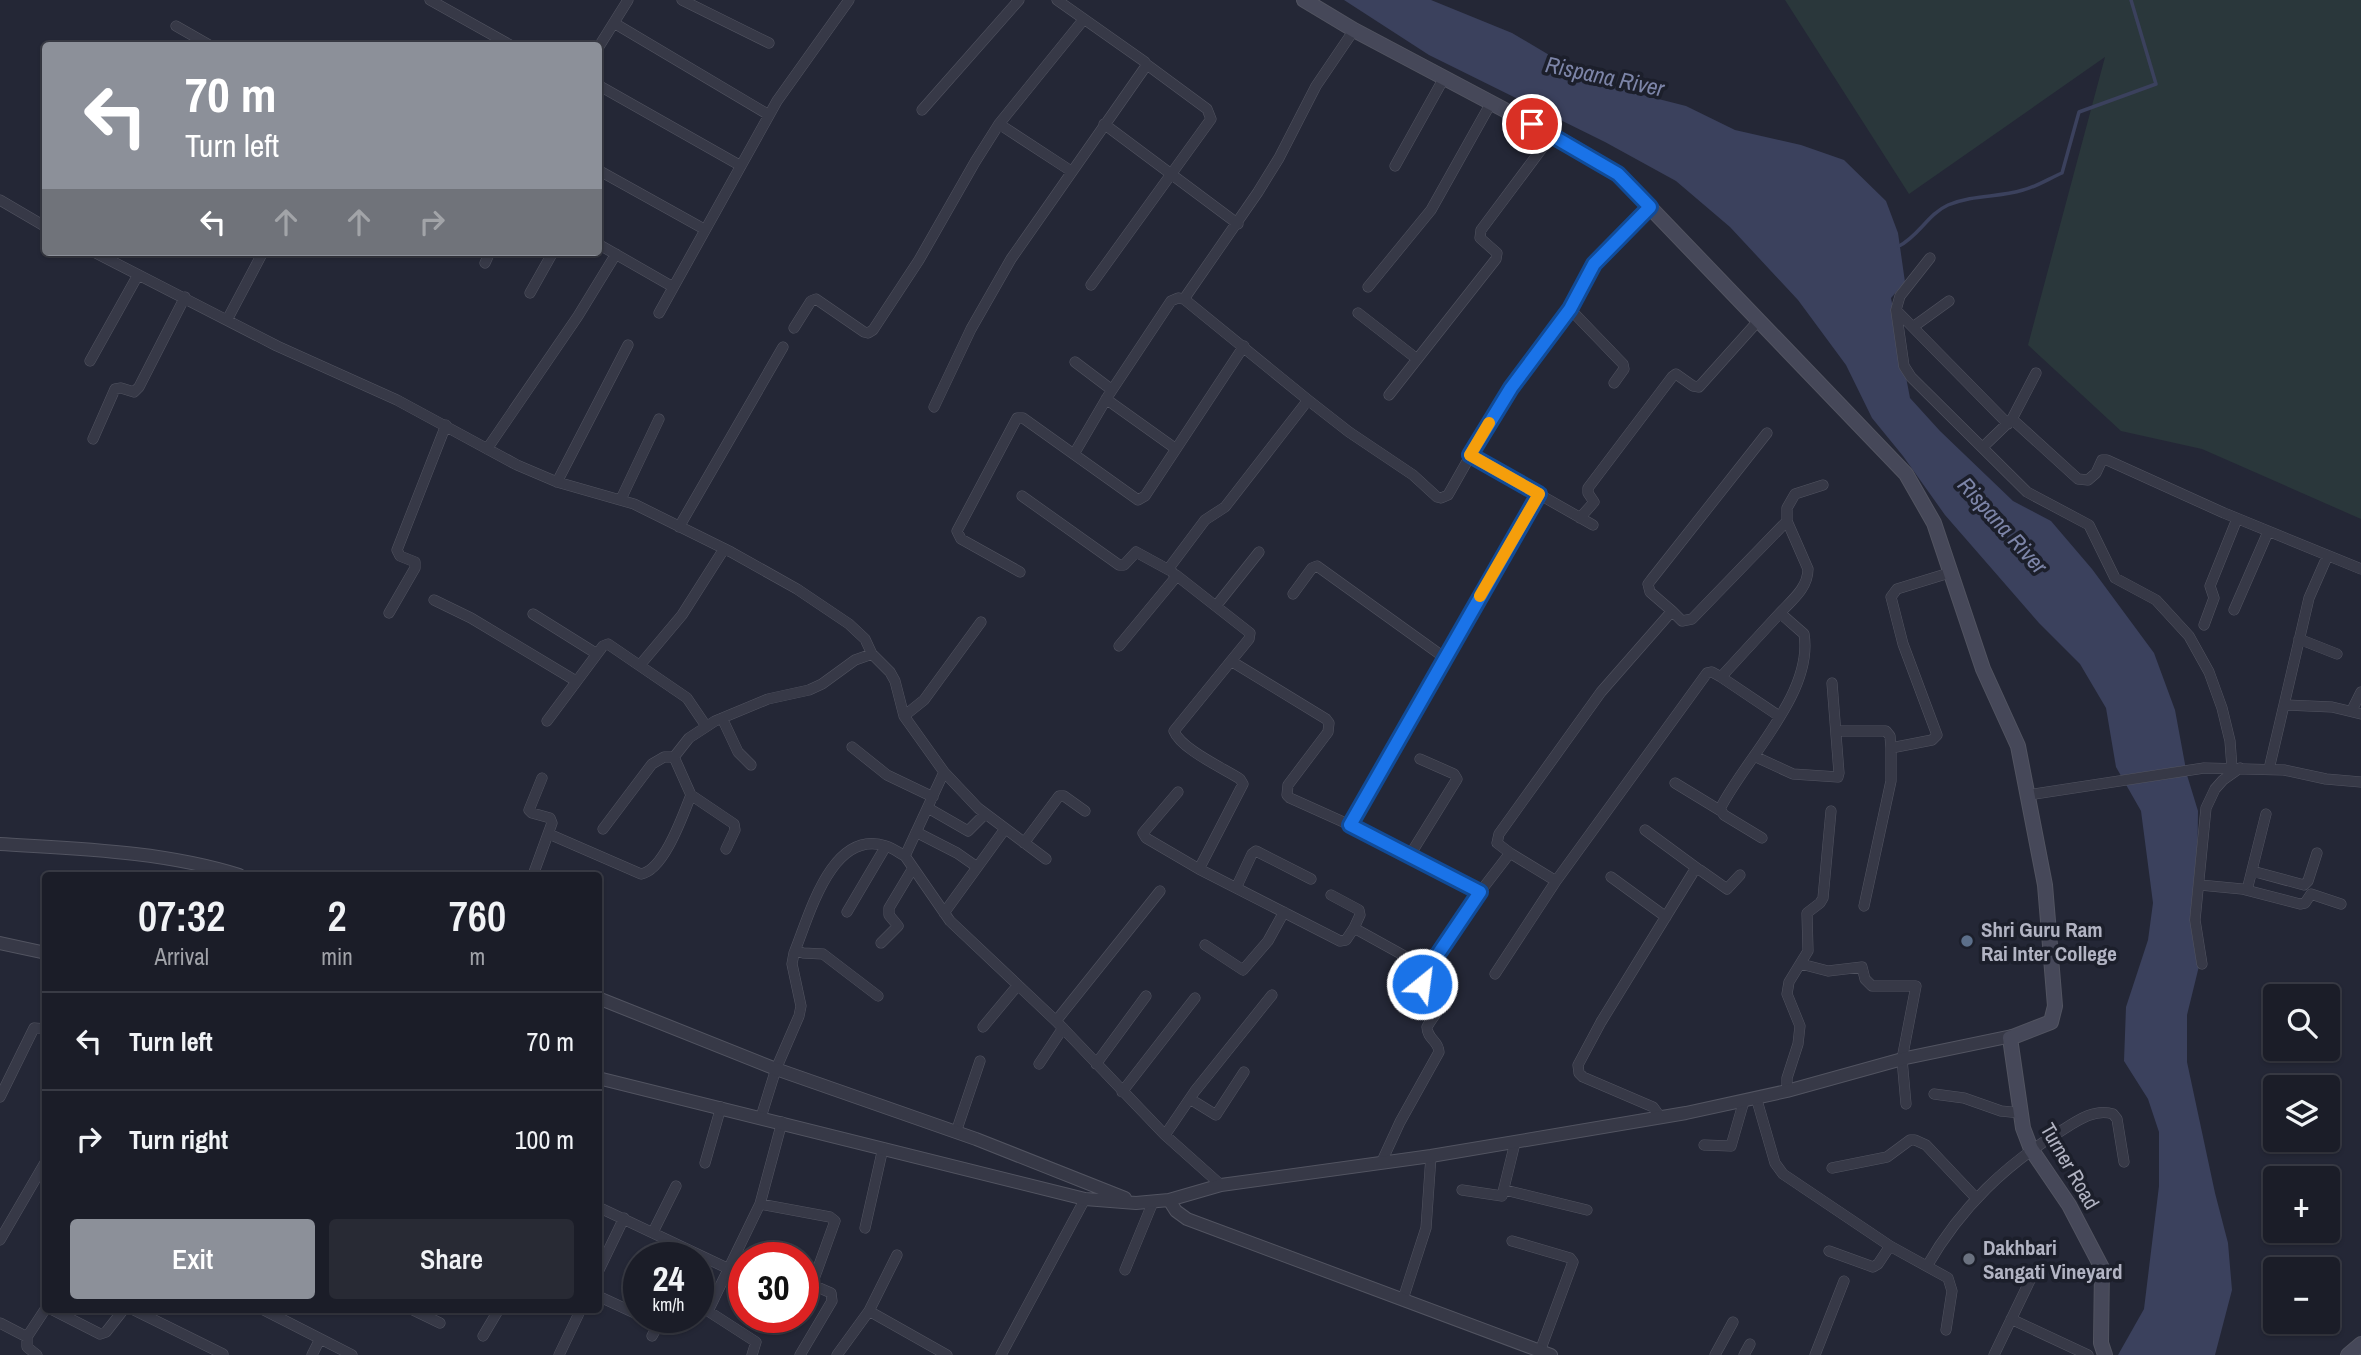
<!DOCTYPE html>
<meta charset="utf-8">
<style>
body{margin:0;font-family:"Archivo Narrow",sans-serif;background:#282a34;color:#f1f3f6;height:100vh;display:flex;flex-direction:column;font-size:26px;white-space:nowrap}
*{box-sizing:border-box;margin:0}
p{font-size:23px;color:#a0a2a8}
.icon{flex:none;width:38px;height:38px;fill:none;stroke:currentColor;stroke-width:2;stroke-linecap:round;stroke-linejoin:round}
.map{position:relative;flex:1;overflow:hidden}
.details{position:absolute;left:42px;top:872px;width:560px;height:441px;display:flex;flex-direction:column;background:#1b1d28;border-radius:7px;box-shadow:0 2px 5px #0004,0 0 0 2px #393b45}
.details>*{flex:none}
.hud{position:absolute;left:42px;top:42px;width:560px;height:214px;border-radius:7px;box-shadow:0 2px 5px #0004,0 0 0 2px #393b45;background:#8c9099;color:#fff;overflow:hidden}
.tools{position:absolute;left:2263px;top:984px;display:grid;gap:14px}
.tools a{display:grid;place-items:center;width:77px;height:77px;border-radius:7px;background:#1b1d28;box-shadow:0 2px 5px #0004,0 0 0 2px #393b45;font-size:35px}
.speed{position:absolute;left:623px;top:1242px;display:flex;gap:14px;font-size:35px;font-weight:700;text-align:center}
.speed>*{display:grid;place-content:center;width:91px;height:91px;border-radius:50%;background:#1b1d28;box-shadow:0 2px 5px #0004,0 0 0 2px #393b45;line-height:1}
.speed small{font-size:18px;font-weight:400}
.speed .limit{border:10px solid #d22;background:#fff;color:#111}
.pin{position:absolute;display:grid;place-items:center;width:60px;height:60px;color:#fff;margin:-30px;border:4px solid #fff;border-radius:50%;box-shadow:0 2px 7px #0007}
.me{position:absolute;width:77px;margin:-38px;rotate:29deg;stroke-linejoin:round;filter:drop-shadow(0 0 5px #0008)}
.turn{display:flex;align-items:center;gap:24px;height:147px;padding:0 28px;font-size:32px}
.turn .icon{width:91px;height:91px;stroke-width:2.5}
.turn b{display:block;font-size:49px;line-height:60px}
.lanes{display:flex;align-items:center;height:66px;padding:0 28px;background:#0003;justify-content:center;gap:35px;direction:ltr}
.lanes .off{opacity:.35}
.eta{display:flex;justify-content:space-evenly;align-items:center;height:119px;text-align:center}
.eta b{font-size:42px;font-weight:600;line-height:49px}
.primary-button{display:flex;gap:14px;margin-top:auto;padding:14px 28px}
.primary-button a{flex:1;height:80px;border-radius:7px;background:#8c9099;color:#fff;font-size:28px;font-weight:600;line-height:80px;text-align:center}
.primary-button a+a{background:#282a34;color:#f1f3f6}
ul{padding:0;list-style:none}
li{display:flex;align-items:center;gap:21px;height:98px;padding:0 28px;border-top:2px solid #393b45}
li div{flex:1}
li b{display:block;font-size:26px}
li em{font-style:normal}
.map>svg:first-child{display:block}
.green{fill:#2a373b}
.water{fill:#3b415d}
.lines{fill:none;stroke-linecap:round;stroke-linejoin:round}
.stream{stroke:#3b415d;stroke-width:3.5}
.minor-casing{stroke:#525461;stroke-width:11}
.tertiary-casing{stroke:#525461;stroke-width:14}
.secondary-casing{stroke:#525461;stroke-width:16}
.minor{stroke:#373947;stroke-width:10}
.tertiary{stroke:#373947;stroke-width:12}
.secondary{stroke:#464859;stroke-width:14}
.route-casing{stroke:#114b97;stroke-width:18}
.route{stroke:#1a73e8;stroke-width:12}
.slow{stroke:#f59e0b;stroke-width:12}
.service-dot{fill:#5c6f8a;stroke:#1c1f2b;stroke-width:2.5}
.worship-dot{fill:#6b7280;stroke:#1c1f2b;stroke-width:2.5}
.labels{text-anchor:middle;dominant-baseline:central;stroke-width:7;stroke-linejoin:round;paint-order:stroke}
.poi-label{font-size:21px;font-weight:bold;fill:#b2b4c3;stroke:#1c1f2b;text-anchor:start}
.street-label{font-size:21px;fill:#b2b4c3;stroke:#1c1f2b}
.water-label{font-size:23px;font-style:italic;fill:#7d85a8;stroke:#1c1f2b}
</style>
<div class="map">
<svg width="2361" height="1355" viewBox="0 0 2361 1355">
<rect width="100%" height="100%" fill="#242736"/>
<path class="green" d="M1785 0H2361V519L2202 449 2121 431 2028 345 2105 57 1909 194Z"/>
<path class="water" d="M1344 0H1431L1512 33 1571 68 1635 93 1686 106 1735 130 1801 145 1844 160 1886 201 1898 233 1905 282 1891 298 1910 398 1940 431 2013 501 2051 521 2092 569 2154 653 2175 710 2187 775 2198 811 2197 885 2191 911 2200 962 2187 1015V1062L2215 1193 2228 1243 2232 1290 2215 1355H2118L2144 1309 2159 1186V1132L2148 1099 2124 1061 2126 1007 2148 940 2153 903 2141 811 2116 767 2106 708 2080 664 2039 623 1945 515 1903 456 1872 418 1846 365 1798 300 1730 227 1676 181 1605 142 1429 55Z"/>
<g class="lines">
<path class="stream" d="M1899 246C1918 237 1928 214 1948 205 1975 194 1997 198 2023 190 2036 187 2050 178 2062 173L2079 112 2156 84 2131 0"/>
<defs>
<path id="minor" d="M430 0 512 46
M682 0 769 43
M614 23 769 115
M176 26 211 46
M1354 30 1316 86 1279 158 1258 192 1184 299 1308 400 1349 432 1413 475 1437 497 1441 498 1448 495 1490 421 1570 309 1594 264 1650 207
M598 48 628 0
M598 85 741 166
M922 110 1019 0
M999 124 1071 171
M1104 124 1238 224
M1395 166 1444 78
M598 170 704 229
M0 200 46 227
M598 244 673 287
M94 252 277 346 397 400 517 465 557 482 634 504 731 552 797 589 849 624 865 639 872 654
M1930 258 1900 296 1896 310 1904 366 1911 377 2027 492 2089 525 2115 578 2156 600 2189 636 2209 672 2222 708 2230 741 2232 768
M485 263 490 252
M1091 285 1211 119 1207 109 1146 64
M1368 287 1431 210 1491 103
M530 293 553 252
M1570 309 1623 364 1624 369 1614 383
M1896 310 2008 424
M659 313 777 101 849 0
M1358 313 1417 359
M227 320 263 252
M1913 327 1949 301
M794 328 811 301 816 299 864 332 868 333 873 330 919 260 975 162 999 124 1084 19
M90 361 138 275
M1075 362 1112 390
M1389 395 1496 259 1497 253 1480 238 1481 230 1552 135
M1106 399 1176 449
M934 407 971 329 1011 259 1146 66 1145 62 1057 0
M2012 419 2078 479 2088 480 2096 473 2102 460H2107L2224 513 2361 569
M93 439 115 389 121 388 134 392 139 387 185 297
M1983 447 2012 419 2036 373
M487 449 578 316 616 254
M1074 454 1108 396 1171 301 1178 298 1184 299
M1470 455 1593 525
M557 482 628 345
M1022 496 1119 565H1124L1136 552 1169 570
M621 499 659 419
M1580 518 1594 502 1588 493V488L1672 377 1676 374 1693 386 1699 387 1759 320
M679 527 783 347
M1020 572 961 539 957 531 1017 418H1023L1138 500 1145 496 1244 346
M1176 575 1250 633 1249 639 1231 661
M1293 594 1312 568 1317 566 1445 658
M434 600 471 618 576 681
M1216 606 1259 552
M2234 610 2268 532
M1672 611 1682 621 1692 619 1787 521V508L1795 494 1823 485
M389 613 415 568V562L400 556 397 550 446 425
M1780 613C1792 600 1808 588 1808 569L1787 521
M533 614 597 654
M2204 625 2214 598 2210 586 2237 519
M2299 639 2337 654
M1119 646 1176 577 1169 568 1205 520 1225 507 1308 400
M640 665 682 615 724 549
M1721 677 1779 716
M2285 705 2332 707 2361 714
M2352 710 2361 692
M904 716 924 700 981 622
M722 718 738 752 751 765
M547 721 603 646 608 644 687 698 706 726
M1836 731H1886L1890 736 1891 748
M852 747 887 775 933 797
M1754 756 1793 774 1838 777 1839 773 1832 683
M2269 769 2309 598 2327 557
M944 772 978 808 1046 859
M1675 783 1721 811
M1178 792 1143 833 1146 838 1199 869 1340 941 1346 940 1354 928 1428 969
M691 795 734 824 735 830 726 849
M2028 795 2204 768 2284 770 2326 779 2361 782
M928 808 968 831 985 814
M1350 825 1539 494
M603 829 652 764 664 757H674
M1645 830 1698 869
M916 832 957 853 977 867
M549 834 641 874C664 870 683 815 691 795L674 757 689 738 715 721 768 699 809 690 822 684 855 660 872 654 890 672 895 681 904 716 944 772 905 856 950 921 1056 1021 1165 1135 1221 1185
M1024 843 1059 796H1064L1085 811
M1510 853 1556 881 1707 673 1712 672 1721 677 1780 613 1804 634C1814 693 1745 759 1720 809L1724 815 1762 838
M1410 855 1457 779 1454 774 1420 759
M1199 869 1243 784 1240 779C1223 768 1181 749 1174 731L1231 661 1326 719 1329 723 1328 732 1288 785 1287 795 1290 798 1350 825 1480 892
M2252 871 2304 885 2308 881 2317 853
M533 875 552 823 550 818 532 813 529 810 542 778
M1611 877 1666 917
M2200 885 2242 889 2300 904 2305 903 2311 894 2341 904
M1236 888 1252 854 1256 851 1311 879
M2247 890 2266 814
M1331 895 1359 910 1360 915 1354 928
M1864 906 1891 781V748L1932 740 1937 735 1903 644 1891 597 1897 589 1949 573
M847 912 886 846
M944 913 1005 829
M881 943 898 926 889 915V908L913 868
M1205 945 1243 970 1268 941 1284 912
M796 950 803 953 823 954 878 996
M1801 964 1828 971 1862 967 1865 979 1872 986H1916L1902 1059 1906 1104
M2202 964 2195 920 2206 808 2215 789 2223 780 2240 768
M1495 974 1556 881
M1056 1021 1160 891
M983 1027 1018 985
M1039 1064 1063 1028
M1096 1064 1146 996
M1787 1091V1078L1798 1044 1800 1026 1787 994 1789 982 1808 951 1807 913 1820 903 1823 898 1831 811
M1122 1092 1195 998
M1934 1094 1964 1098 2001 1111 2021 1113
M0 1097 34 1028 46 1029
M1756 1097 1775 1163 1783 1174 1890 1246 1948 1278 1952 1291 1946 1330
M1190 1099 1216 1115 1244 1072
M761 1117 776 1069 799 1016 801 1006 792 964 794 953C809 917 831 828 886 846 893 848 899 853 905 856
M1661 1118 1653 1107 1583 1077 1579 1073 1578 1065 1601 1022 1694 871 1700 870 1727 889 1740 875
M956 1132 980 1061
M1165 1135 1195 1091 1272 995
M1704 1145 1731 1146 1744 1101
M1382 1161 1400 1122 1439 1052C1439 1041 1427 1039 1427 1027 1438 1007 1453 1002 1425 988L1422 979 1480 892 1510 853 1497 843 1499 834 1601 692 1672 611 1650 592 1648 584 1651 580 1767 433
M705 1163 721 1107
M1832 1168 1887 1157 1910 1140H1915L1926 1145 1976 1198
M1462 1190 1502 1196 1515 1143
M1505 1190 1587 1210
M760 1204 782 1122
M598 1207 729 1269
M865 1228 883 1148
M653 1232 676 1186
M0 1240 46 1161
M1512 1241 1570 1258 1573 1262 1540 1351
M1829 1251 1873 1267 1878 1264 1890 1246
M1927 1266C1961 1207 2006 1164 2064 1129 2078 1120 2096 1108 2113 1114L2117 1119 2124 1162
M1125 1270 1153 1202
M598 1272 624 1218
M598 1296 639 1315
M1403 1299 1426 1228 1431 1156
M51 1309 100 1334 106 1332 124 1309
M132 1309 223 1354
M262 1309 352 1355
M411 1309 440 1323
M869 1311 947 1355
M646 1318 658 1324
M2011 1319 2088 1355
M0 1323 27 1337 46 1308
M483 1336 499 1309
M652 1336 662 1318
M27 1337V1347L37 1355
M312 1355 320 1339
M559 1355 581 1309
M752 1355 756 1342 708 1311 760 1204 830 1217 835 1221 814 1279 815 1286 831 1293 832 1301 800 1355
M837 1355 869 1311 897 1255
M1001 1355 1085 1199
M1715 1355 1733 1322
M1744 1355 1750 1344
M1815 1355 1844 1281
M1994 1355 2034 1272"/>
<path id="tertiary" d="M0 844C80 849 162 851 239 875
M0 943 46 953
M598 998 776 1069 976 1139 1125 1198
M598 1078 1085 1199 1136 1203 1169 1200 1221 1185 1431 1156 1686 1113 1787 1091 1906 1058 2012 1036
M1169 1200 1176 1211 1187 1219 1551 1355"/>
<path id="secondary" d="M1304 0 1354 30 1552 135 1618 174 1906 474 1934 523 1983 669 2018 746 2045 885 2055 1006 2051 1022 2010 1038 2023 1128 2031 1149 2069 1205 2102 1268 2101 1343 2105 1355
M2348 1355 2361 1344"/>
</defs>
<use href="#minor" class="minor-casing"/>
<use href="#tertiary" class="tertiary-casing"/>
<use href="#secondary" class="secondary-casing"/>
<use href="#minor" class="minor"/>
<use href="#tertiary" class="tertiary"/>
<use href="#secondary" class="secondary"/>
</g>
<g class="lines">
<defs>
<path id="route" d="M1422 984 1428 969 1480 892 1350 825 1539 494 1470 455 1511 388 1570 309 1594 264 1650 207 1618 174 1532 124"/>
</defs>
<use href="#route" class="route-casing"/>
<use href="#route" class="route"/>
<path class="slow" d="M1480 596 1539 494 1470 455 1489 423"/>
</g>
<circle class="service-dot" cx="1967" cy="941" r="7"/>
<circle class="worship-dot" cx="1969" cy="1259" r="7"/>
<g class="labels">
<g class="poi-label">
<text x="1981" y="929">Shri Guru Ram<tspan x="1981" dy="24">Rai Inter College</tspan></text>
<text x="1983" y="1247">Dakhbari<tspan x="1983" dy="24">Sangati Vineyard</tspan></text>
</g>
<g class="street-label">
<text transform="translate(2070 1166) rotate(60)">Turner Road</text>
</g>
<g class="water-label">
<text transform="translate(1605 76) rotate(12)">Rispana River</text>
<text transform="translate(2003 525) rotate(48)">Rispana River</text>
</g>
</g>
</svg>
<div class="tools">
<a><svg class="icon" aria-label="search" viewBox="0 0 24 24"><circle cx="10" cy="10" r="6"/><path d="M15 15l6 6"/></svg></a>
<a><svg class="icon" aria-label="layers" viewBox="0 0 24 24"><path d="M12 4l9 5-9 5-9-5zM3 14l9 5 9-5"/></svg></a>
<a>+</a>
<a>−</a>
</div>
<div class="speed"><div>24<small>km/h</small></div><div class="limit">30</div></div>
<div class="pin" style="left:1532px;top:124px;background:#d93025"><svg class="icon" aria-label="arrive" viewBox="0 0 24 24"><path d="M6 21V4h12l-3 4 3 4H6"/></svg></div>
<svg class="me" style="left:1422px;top:984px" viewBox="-20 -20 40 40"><circle r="17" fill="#1a73e8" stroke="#fff" stroke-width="3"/><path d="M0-11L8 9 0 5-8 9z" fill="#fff"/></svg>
<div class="hud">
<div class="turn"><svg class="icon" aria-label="left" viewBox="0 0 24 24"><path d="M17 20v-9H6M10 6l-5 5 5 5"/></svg><div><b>70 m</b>Turn left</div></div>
<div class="lanes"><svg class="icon" aria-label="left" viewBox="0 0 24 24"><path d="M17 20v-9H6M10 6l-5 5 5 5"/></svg><svg class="icon off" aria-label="ahead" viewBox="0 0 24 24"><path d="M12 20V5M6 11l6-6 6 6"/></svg><svg class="icon off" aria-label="ahead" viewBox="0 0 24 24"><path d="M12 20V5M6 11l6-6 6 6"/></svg><svg class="icon off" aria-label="right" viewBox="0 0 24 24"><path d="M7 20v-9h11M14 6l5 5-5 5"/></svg></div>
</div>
<section class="details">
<div class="eta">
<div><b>07:32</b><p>Arrival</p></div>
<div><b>2</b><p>min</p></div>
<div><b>760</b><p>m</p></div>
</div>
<ul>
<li><svg class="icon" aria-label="left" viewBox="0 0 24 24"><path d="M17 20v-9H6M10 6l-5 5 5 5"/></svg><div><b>Turn left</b></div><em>70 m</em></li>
<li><svg class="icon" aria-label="right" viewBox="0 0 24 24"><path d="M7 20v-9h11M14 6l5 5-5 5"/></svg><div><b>Turn right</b></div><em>100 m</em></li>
</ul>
<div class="primary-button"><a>Exit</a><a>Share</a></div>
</section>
</div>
